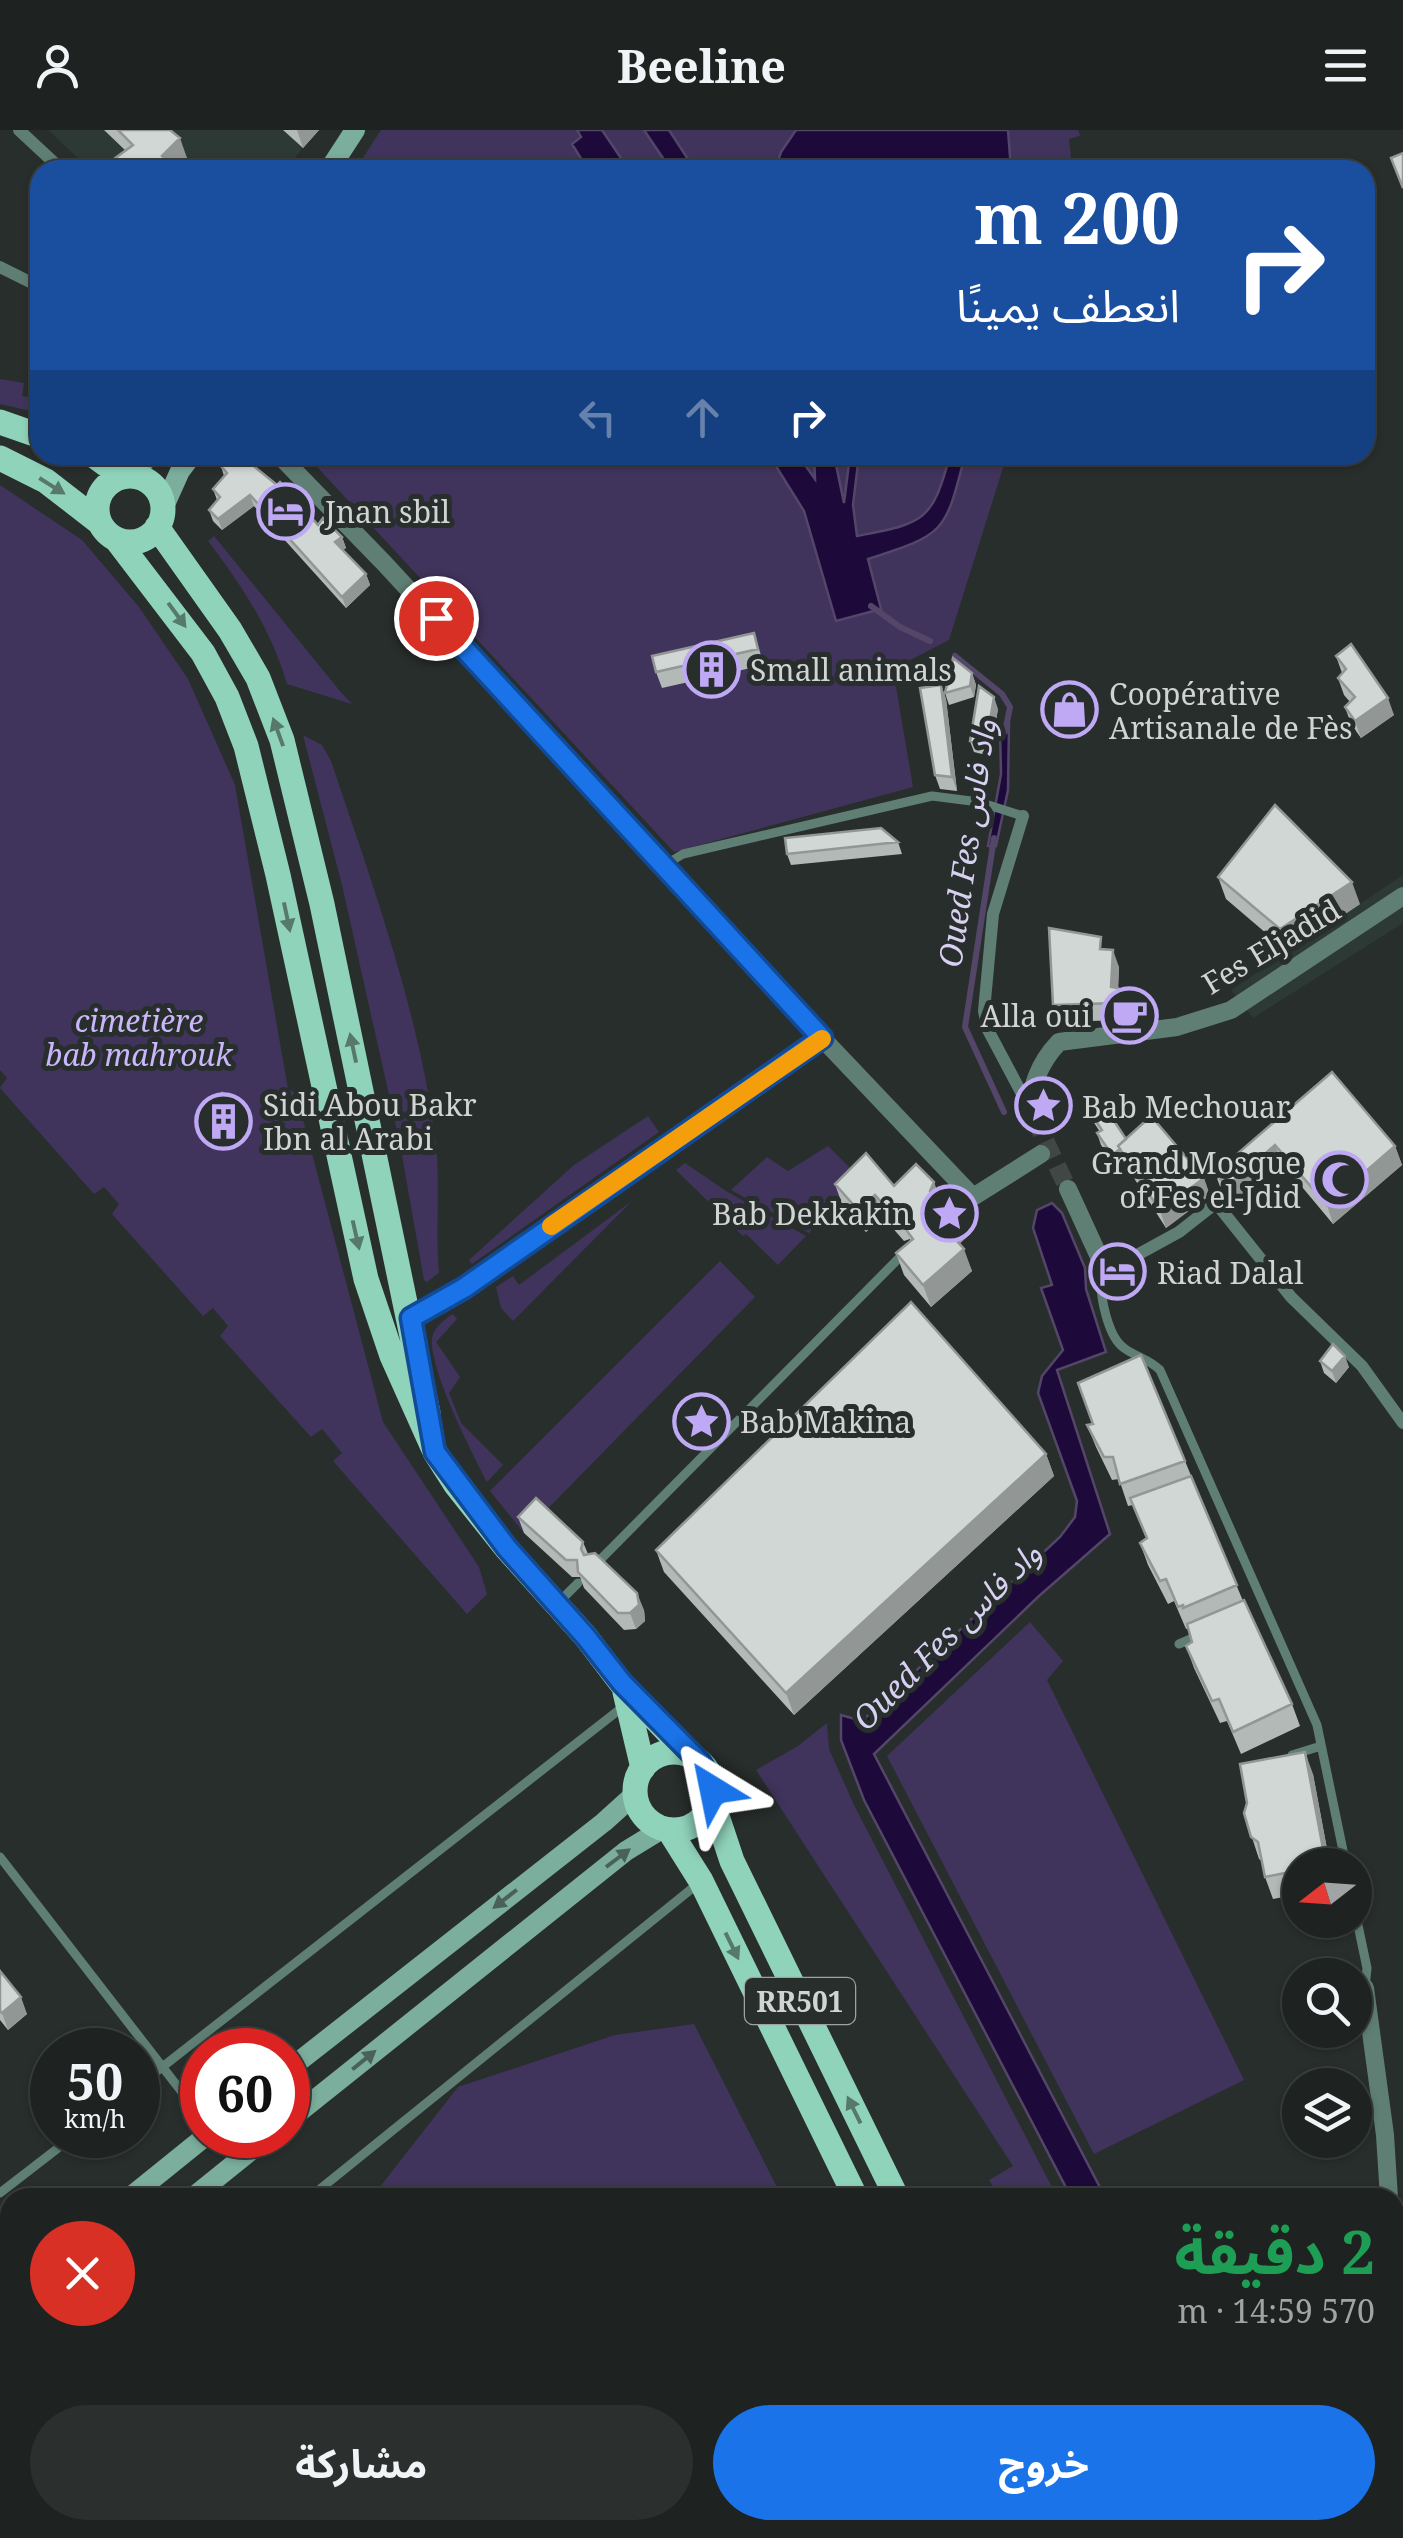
<!DOCTYPE html>
<html lang="ar">
<meta charset="utf-8">
<style>
body{margin:0;font-family:"Noto Serif","Noto Sans Arabic",serif;background:#2b2f2e;color:#f1f3f6;direction:rtl;height:100vh;display:flex;flex-direction:column;font-size:38px;white-space:nowrap}
*{box-sizing:border-box;margin:0}
p{font-size:32px;color:#a1a4a5}
.icon{flex:none;width:55px;height:55px;fill:none;stroke:currentColor;stroke-width:2;stroke-linecap:round;stroke-linejoin:round}
.map{position:relative;flex:1;overflow:hidden;direction:ltr}
.side{position:absolute;left:0px;top:2058px;width:1405px;height:352px;display:flex;flex-direction:column;background:#1e2221;border-radius:30px 30px 0 0;box-shadow:0 2px 8px #0004,0 0 0 2px #3c3f3f;direction:rtl}
.side>*{flex:none}
.hud{position:absolute;left:30px;top:30px;width:1345px;height:305px;border-radius:30px;box-shadow:0 2px 8px #0004,0 0 0 2px #3c3f3f;direction:rtl;background:#1a4fa0;color:#fff;overflow:hidden}
.needle{width:65px;rotate:253deg}
.buttons{position:absolute;left:1282px;top:1718px;display:grid;gap:20px}
.buttons a{display:grid;place-items:center;width:90px;height:90px;border-radius:50%;background:#1e2221;box-shadow:0 2px 8px #0004,0 0 0 2px #3c3f3f;font-size:50px}
.speed{position:absolute;left:30px;top:1898px;display:flex;gap:20px;font-size:50px;font-weight:700;text-align:center}
.speed>*{display:grid;place-content:center;width:130px;height:130px;border-radius:50%;background:#1e2221;box-shadow:0 2px 8px #0004,0 0 0 2px #3c3f3f;line-height:1}
.speed small{font-size:25px;font-weight:400}
.speed .limit{border:15px solid #d22;background:#fff;color:#111}
.pin{position:absolute;display:grid;place-items:center;width:85px;height:85px;color:#fff;margin:-42px;border:5px solid #fff;border-radius:50%;box-shadow:0 2px 10px #0007}
.me{position:absolute;width:110px;margin:-55px;rotate:325deg;stroke-linejoin:round;filter:drop-shadow(0 0 8px #0008)}
.turn{display:flex;align-items:center;gap:35px;height:210px;padding:0 30px;font-size:45px}
.turn .icon{width:130px;height:130px;stroke-width:2.5}
.turn b{display:block;font-size:70px;line-height:85px}
.lanes{display:flex;align-items:center;height:95px;padding:0 30px;background:#0003;justify-content:center;gap:50px;direction:ltr}
.lanes .off{opacity:.35}
.round{display:grid;place-items:center;flex:none;width:105px;height:105px;border-radius:52px;background:#2b2f2e}
.headline{display:flex;align-items:center;justify-content:space-between;height:170px;padding:0 30px}
h1{font-size:60px;font-weight:700;line-height:75px;color:#1e9e55}
.primary-button{display:flex;gap:20px;margin-top:auto;padding:20px 30px}
.primary-button a{flex:1;height:115px;border-radius:60px;background:#1a73e8;color:#fff;font-size:40px;font-weight:700;line-height:115px;text-align:center}
.primary-button a+a{background:#2b2f2e;color:#f1f3f6}
header{display:flex;justify-content:space-between;align-items:center;height:130px;padding:0 30px;background:#1e2221;font-size:45px;font-weight:700}
.map>svg:first-child{display:block}
.built{fill:#2d3935}
.green{fill:#40345c}
.water{fill:#1d093a;stroke:#534668;stroke-width:2.5}
.lines{fill:none;stroke-linecap:round;stroke-linejoin:round}
.stream{stroke:#534668;stroke-width:6}
.minor-tunnel{stroke:#414745;stroke-width:18;stroke-dasharray:18 9;stroke-linecap:butt}
.service{stroke:#607f74;stroke-width:9}
.pedestrian{stroke:#607f74;stroke-width:12}
.minor{stroke:#607f74;stroke-width:18}
.secondary{stroke:#7bae9c;stroke-width:20}
.primary{stroke:#90d3bb;stroke-width:25}
.wall{fill:#b3b9b7}
.shaded-wall{fill:#929695}
.building{fill:#d0d7d5;stroke:#929695;stroke-width:2.5}
.oneway{fill:#57786c}
.oneway2{fill:#496159}
.route-casing{stroke:#114b97;stroke-width:25}
.route{stroke:#1a73e8;stroke-width:18}
.slow{stroke:#f59e0b;stroke-width:18}
.labels{text-anchor:middle;dominant-baseline:central;stroke-width:10;stroke-linejoin:round;paint-order:stroke}
.shield{fill:#282e2c;stroke:#9ea2a1;stroke-width:2.5}
.shield-label{font-size:28px;font-weight:bold;fill:#d1d4d3}
.poi-label{font-size:30px;fill:#d1d4d3;stroke:#282e2c;text-anchor:start}
.street-label{font-size:30px;fill:#d1d4d3;stroke:#282e2c}
.park-label{font-size:30px;font-style:italic;fill:#cab7fb;stroke:#282e2c}
.water-label{font-size:32px;font-style:italic;fill:#d8d0f2;stroke:#282e2c}
</style>
<header><svg class="icon" aria-label="menu" viewBox="0 0 24 24"><path d="M4 6h16M4 12h16M4 18h16"/></svg>Beeline<svg class="icon" aria-label="person" viewBox="0 0 24 24"><circle cx="12" cy="8" r="4"/><path d="M4 21q1-7 8-7t8 7"/></svg></header>
<div class="map">
<svg width="1403" height="2408" viewBox="0 0 1403 2408">
<rect width="100%" height="100%" fill="#282e2c"/>
<path class="built" d="M48 0H283L303 18 285 40H91Z
M1403 745V793L1253 888 1231 860Z"/>
<path class="green" d="M381 0H1078L1080 6 1069 9 1071 29 1083 30 1081 40H355Z
M0 249 24 253 22 266 39 269 40 267V283L0 274Z
M306 325H1007L949 510 893 539 913 657 674 722Z
M0 355 82 410 139 477 188 549 235 655 288 959 296 963 383 1292 479 1437 487 1464 467 1484 333 1331 342 1323 322 1299 311 1307 220 1206 228 1196 213 1178 203 1186 112 1084 119 1074 104 1057 94 1064 0 958 7 948 0 940Z
M214 406 339 560 352 574 287 554C271 499 242 456 208 411Z
M303 605 322 615 331 631C372 753 418 879 435 1006 441 1051 435 1098 439 1143L427 1152 424 1150 400 1014 342 755Z
M648 986 659 1002 472 1134 469 1130 574 1035Z
M828 1016 860 1048 809 1103 731 1060 767 1027 788 1041Z
M685 1033 726 1061 806 1106 778 1135 746 1104 743 1106 676 1040Z
M632 1071 513 1191 501 1178 496 1157 513 1146 519 1155Z
M720 1131 755 1167 524 1403 490 1361Z
M453 1184 457 1189 436 1212 460 1247 449 1263 461 1293 503 1335 487 1352C472 1323 429 1239 432 1208 434 1197 444 1190 453 1184Z
M1030 1492 1063 1531 1047 1550 1244 1950 1094 2024 887 1626Z
M827 1593 829 1619 854 1675 1057 2067H999L989 2050 1013 2036 756 1640 798 1616Z
M694 1894 782 2067H372L458 1957 615 1905Z
M1403 2286V2408H1365L1359 2400H1395V2290Z
M117 2400H907L909 2408H111Z"/>
<path class="water" d="M577 0H602L629 40H588L572 14 581 7Z
M644 0H669L695 40H671Z
M796 0H1008L1011 40H775L781 22Z
M769 325H798L815 349 814 325H834L844 373 850 325H859L853 375 857 406C922 393 932 394 950 325H965C945 404 945 404 868 429L881 479 836 491 804 381Z
M1009 593 1008 660 996 716H988L1001 644 1000 597Z
M1052 1073 1062 1083 1085 1138 1086 1159 1106 1222 1057 1240 1110 1404 1039 1466 874 1624 1105 2067H1071L864 1670 841 1610V1585L862 1591 1060 1407 1075 1387 1077 1371 1038 1263 1042 1246 1063 1220 1041 1158 1052 1155 1033 1098 1037 1080Z"/>
<g class="lines">
<path class="stream" d="M871 476 900 497 930 511
M955 526 1002 564 1010 577 1005 602
M994 708 965 897 1004 982
M1285 2400 1291 2408"/>
<path class="minor-tunnel" d="M1034 987 1068 1059"/>
<path class="service" d="M665 735 683 724 932 666 979 672 1023 686
M1106 1143 1101 1148C1100 1167 1108 1207 1124 1218 1136 1227 1149 1229 1160 1240L1317 1595 1346 1735
M595 1435 907 1120
M559 1472 578 1453
M1179 1514 1200 1505
M1292 1625 1321 1616
M0 1727 202 1988
M1355 1781 1367 1838 1365 1858
M138 1956 624 1576
M0 2063 75 2005
M309 2068 700 1752
M1395 2275 1403 2271
M0 2315 10 2307
M1339 2400 1345 2408"/>
<path class="pedestrian" d="M19 0 62 40
M0 137 40 157
M1023 686 993 784 984 881 988 900 1030 979
M1106 1142 1179 1102 1216 1073 1291 1167 1362 1236 1403 1293"/>
<path class="minor" d="M279 325 384 433 822 908 464 1158 411 1188
M822 908 973 1067 1041 1024
M1034 987C1026 960 1041 931 1059 912L1177 897 1231 880 1403 766
M1068 1059 1106 1142
M1365 1858 1385 2005 1389 2068"/>
<path class="secondary" d="M329 40 355 0
M131 346 150 325
M162 381 180 341 192 325
M288 1940 604 1692 635 1664
M288 1991 626 1721 662 1699
M129 2068 207 2005
M192 2068 270 2005
M0 2171 10 2163
M0 2221 10 2213"/>
<path class="primary" d="M0 292 40 306
M93 325 123 347
M0 328 46 351 99 392
M97 379a33 33 0 1 1 66 0a33 33 0 1 1-66 0Z
M157 397 230 500 258 548 282 610 322 774 428 1283
M116 409 203 523 227 567 246 616 278 745 366 1149 392 1226 435 1322 456 1355 507 1419 586 1507 621 1553 691 1626
M625 1562 643 1638
M635 1661a39 39 0 1 1 78 0a39 39 0 1 1-78 0Z
M712 1671 732 1731 897 2068
M669 1700 701 1751 856 2068
M1019 2400 1023 2408
M1062 2400 1066 2408"/>
</g>
<path class="wall" d="M104 0H170L187 28 177 39 179 40H118L114 29 126 21Z
M283 0H319L303 18Z
M221 336 318 395 342 407 346 418 343 420 366 444 370 455 346 478 254 376 222 400 213 391 209 380 217 370 213 359 224 346Z
M754 503 764 535 662 558 656 542Z
M1336 526 1394 585 1361 608 1351 594 1345 577 1350 572 1344 565 1338 548 1342 543Z
M972 543 976 555 974 567 949 575 945 563Z
M941 555 946 569 957 661 940 659 935 645Z
M998 579 990 626 974 622 970 611Z
M898 712 902 724 791 735 787 724Z
M1218 747 1360 774 1288 822 1226 769Z
M1106 819 1119 837 1118 859 1124 875 1123 890 1059 892 1053 875Z
M1332 942 1395 1016 1402 1035 1333 1094 1282 1033 1234 1075 1222 1062 1215 1043Z
M1085 974 1126 1009 1210 1065 1166 1098 1123 1031 1116 1036 1101 1015 1097 1003 1100 1002 1089 985Z
M203 978 237 982 241 993 221 1008 207 989Z
M835 1054 894 1056 961 1082 970 1104 959 1114 972 1141 931 1177 904 1145 896 1123 910 1111V1109L904 1111 883 1087 866 1102 843 1077Z
M1320 1231 1349 1237 1336 1253 1324 1243Z
M1087 1295 1185 1331 1243 1471 1292 1574 1300 1596 1241 1624 1227 1591 1220 1593 1194 1538 1186 1516 1192 1512 1189 1498 1186 1499 1174 1471 1168 1474 1148 1435 1140 1413 1146 1408 1133 1375 1128 1376 1119 1349 1112 1350 1096 1317Z
M1046 1324 1054 1346 794 1585 664 1442 656 1420Z
M518 1387 583 1412 588 1424 644 1480 645 1491 636 1499 624 1500 584 1458 580 1447H572L524 1403Z
M1313 1644 1330 1735H1300V1764L1273 1769 1265 1747 1262 1731 1259 1729 1244 1683Z
M0 1841 27 1884 8 1900 0 1890Z"/>
<path class="shaded-wall" d="M297 0H319L303 18Z
M180 8 187 28 176 40 162 26Z
M250 365 254 376 222 400 218 389Z
M342 407 346 418 339 423 335 412Z
M366 444 370 455 346 478 342 467Z
M972 543 976 555 974 567 970 556Z
M941 555 946 569 957 661 952 647Z
M994 567 998 579 990 626 986 615Z
M1388 568 1394 585 1361 608 1355 591Z
M1352 752 1360 774 1288 822 1280 799Z
M1113 820 1119 837 1118 859 1124 875 1123 890 1111 857Z
M237 982 241 993 221 1008 217 997Z
M1275 1015 1282 1033 1234 1075 1227 1056Z
M1395 1016 1402 1035 1333 1094 1327 1075Z
M1119 1020 1123 1031 1116 1036 1112 1025Z
M1204 1048 1210 1065 1166 1098 1160 1081Z
M934 1052 942 1074 938 1083 930 1061Z
M875 1065 883 1087 866 1102 858 1080Z
M961 1082 970 1104 953 1120 945 1098Z
M964 1119 972 1141 931 1177 923 1155Z
M1345 1226 1349 1237 1336 1253 1332 1241Z
M1046 1324 1054 1346 794 1585 786 1563Z
M637 1463 644 1480 645 1491 636 1499 630 1483Z
M1305 1622 1313 1644 1330 1735H1326Z
M21 1867 27 1884 8 1900 2 1883Z"/>
<path class="building" d="M118 0H170L180 8 162 26 179 40H125L114 29 133 15Z
M1403 23V58L1391 28Z
M233 325H240L277 355 280 352 318 395 323 388 342 407 335 412 366 444 342 467 250 365 218 389 209 380 220 367 213 359 227 343 221 336Z
M754 503 758 519 656 542 652 526Z
M1351 514 1388 568 1355 591 1345 577 1355 567 1338 548 1346 539 1336 526Z
M953 528 972 543 970 556 945 563Z
M941 555 952 647 935 645 920 558Z
M979 556 994 567 986 615 970 611Z
M1275 675 1352 752 1280 799 1218 747Z
M881 698 898 712 787 724 785 708Z
M1049 798 1101 807 1100 819 1113 820 1111 857 1118 858 1117 873 1053 875Z
M1332 942 1395 1016 1327 1075 1275 1015 1227 1056 1215 1043Z
M222 963 237 982 217 997 203 978Z
M1097 965 1126 1009 1118 1016 1120 1019 1112 1025 1097 1003 1102 1000 1085 974Z
M1151 986 1204 1048 1160 1081 1118 1016Z
M866 1023 894 1056 916 1034 934 1052 930 1061 932 1069 942 1073 951 1070 961 1082 945 1098 964 1119 923 1155 896 1123 913 1109 907 1101 908 1090 903 1087 896 1089 875 1065 858 1080 835 1054Z
M911 1172 1046 1324 786 1563 656 1420Z
M1333 1214 1345 1226 1332 1241 1320 1231Z
M1141 1225 1185 1331 1120 1354 1113 1327H1104L1087 1295 1093 1294 1078 1253Z
M1191 1346 1237 1455 1183 1478V1475L1178 1477 1166 1449 1160 1451 1140 1413 1147 1408 1130 1368Z
M536 1368 583 1412 581 1419 584 1425 595 1423 637 1463 639 1475 630 1483H618L578 1442 577 1430H566L518 1387Z
M1244 1470 1292 1574 1233 1602 1219 1569 1212 1571 1186 1516 1192 1512 1187 1494Z
M1305 1622 1326 1735H1300V1740L1265 1747 1258 1712 1251 1707 1244 1683 1247 1673 1240 1634Z
M0 1841 21 1867 2 1883 0 1881Z"/>
<defs><path id="oneway-solid" d="M-6-.8H1V-3.2L6.5 0L1 3.2V.8H-6Z" transform="scale(2.5)"/></defs>
<g class="oneway">
<use href="#oneway-solid" transform="translate(52 356) rotate(32)"/>
<use href="#oneway-solid" transform="translate(177 485) rotate(54)"/>
<use href="#oneway-solid" transform="translate(278 602) rotate(-110)"/>
<use href="#oneway-solid" transform="translate(287 787) rotate(78)"/>
<use href="#oneway-solid" transform="translate(353 918) rotate(-102)"/>
<use href="#oneway-solid" transform="translate(356 1105) rotate(77)"/>
<use href="#oneway-solid" transform="translate(732 1816) rotate(64)"/>
<use href="#oneway-solid" transform="translate(854 1980) rotate(-116)"/>
</g>
<g class="oneway2">
<use href="#oneway-solid" transform="translate(618 1728) rotate(-37)"/>
<use href="#oneway-solid" transform="translate(505 1769) rotate(142)"/>
<use href="#oneway-solid" transform="translate(364 1930) rotate(-39)"/>
</g>
<g class="lines">
<defs>
<path id="route" d="M436 488 822 908 464 1158 411 1188 435 1322 507 1418 586 1507 622 1553 700 1632 711 1650 713 1660"/>
</defs>
<use href="#route" class="route-casing"/>
<use href="#route" class="route"/>
<path class="slow" d="M551 1096 822 909"/>
</g>
<defs>
<symbol id="hotel-ring" viewBox="-11 -11 22 22"><circle r="9.5" fill="#282e2c" stroke="#bfa9f4" stroke-width="1.5"/><path d="M-6-4.5h1.5V1H6V5H4.5V3h-9V5H-6ZM-4 0a1.8 1.8 0 1 1 3.6 0ZM.5 0V-2.5h3Q6-2.5 6 0Z" fill="#bfa9f4"/></symbol>
<symbol id="building-ring" viewBox="-11 -11 22 22"><circle r="9.5" fill="#282e2c" stroke="#bfa9f4" stroke-width="1.5"/><path d="M-4-6H4V6H1V3H-1V6H-4ZM-2.5-4.3h1.7v1.8h-1.7ZM.8-4.3h1.7v1.8H.8ZM-2.5-1h1.7V.8h-1.7ZM.8-1h1.7V.8H.8Z" fill="#bfa9f4"/></symbol>
<symbol id="shop-ring" viewBox="-11 -11 22 22"><circle r="9.5" fill="#282e2c" stroke="#bfa9f4" stroke-width="1.5"/><path d="M-5-2.5h2.3a2.7 3.5 0 0 1 5.4 0H5L5.5 6h-11ZM-1.5-2.5h3a1.5 2.3 0 0 0-3 0Z" fill="#bfa9f4"/></symbol>
<symbol id="cafe-ring" viewBox="-11 -11 22 22"><circle r="9.5" fill="#282e2c" stroke="#bfa9f4" stroke-width="1.5"/><path d="M-5.5-4.5H6V0H3Q3 3.5 0 3.5H-2.5Q-5.5 3.5-5.5 0ZM3-3.2v2h1.7v-2ZM-6 4.5H4V6H-6Z" fill="#bfa9f4"/></symbol>
<symbol id="sight-ring" viewBox="-11 -11 22 22"><circle r="9.5" fill="#282e2c" stroke="#bfa9f4" stroke-width="1.5"/><path d="M0-6L1.8-2.2L6-1.7L2.9 1.2L3.7 5.4L0 3.3L-3.7 5.4L-2.9 1.2L-6-1.7L-1.8-2.2Z" fill="#bfa9f4"/></symbol>
<symbol id="mosque-ring" viewBox="-11 -11 22 22"><circle r="9.5" fill="#282e2c" stroke="#bfa9f4" stroke-width="1.5"/><path d="M3.5-4.9A6 6 0 1 0 3.5 4.9A5 5 0 1 1 3.5-4.9Z" fill="#bfa9f4"/></symbol>
</defs>
<g fill-rule="evenodd">
<use href="#hotel-ring" x="254" y="350" width="63" height="63"/>
<use href="#building-ring" x="680" y="508" width="63" height="63"/>
<use href="#shop-ring" x="1038" y="548" width="63" height="63"/>
<use href="#cafe-ring" x="1098" y="854" width="63" height="63"/>
<use href="#sight-ring" x="1012" y="944" width="63" height="63"/>
<use href="#building-ring" x="192" y="960" width="63" height="63"/>
<use href="#mosque-ring" x="1308" y="1018" width="63" height="63"/>
<use href="#sight-ring" x="918" y="1052" width="63" height="63"/>
<use href="#hotel-ring" x="1086" y="1110" width="63" height="63"/>
<use href="#sight-ring" x="670" y="1260" width="63" height="63"/>
</g>
<g class="labels">
<rect class="shield" x="745" y="1848" width="110" height="46" rx="8"/>
<g class="shield-label">
<text x="800" y="1871">RR501</text>
</g>
<g class="poi-label">
<text x="325" y="381">Jnan sbil</text>
<text x="750" y="539">Small animals</text>
<text x="1109" y="563">Coopérative<tspan x="1109" dy="34">Artisanale de Fès</tspan></text>
<text x="1091" y="885" text-anchor="end">Alla oui</text>
<text x="263" y="974">Sidi Abou Bakr<tspan x="263" dy="34">Ibn al Arabi</tspan></text>
<text x="1082" y="976">Bab Mechouar</text>
<text x="1301" y="1032" text-anchor="end">Grand Mosque<tspan x="1301" dy="34">of Fes el-Jdid</tspan></text>
<text x="911" y="1083" text-anchor="end">Bab Dekkakin</text>
<text x="1157" y="1142">Riad Dalal</text>
<text x="740" y="1291">Bab Makina</text>
</g>
<g class="street-label">
<text transform="translate(1271 816) rotate(-31)">Fes Eljadid</text>
</g>
<g class="park-label">
<text x="139" y="890">cimetière<tspan x="139" dy="34">bab mahrouk</tspan></text>
</g>
<g class="water-label">
<text transform="translate(966 713) rotate(-82)">Oued Fes واد فاس</text>
<text transform="translate(946 1505) rotate(-45)">Oued Fes واد فاس</text>
</g>
</g>
</svg>
<div class="buttons">
<a><svg class="needle" viewBox="-14 -14 28 28"><path d="M0-13l5 13h-10z" fill="#e53935"/><path d="M0 13l5-13h-10z" fill="#a1a4a5"/></svg></a>
<a><svg class="icon" aria-label="search" viewBox="0 0 24 24"><circle cx="10" cy="10" r="6"/><path d="M15 15l6 6"/></svg></a>
<a><svg class="icon" aria-label="layers" viewBox="0 0 24 24"><path d="M12 4l9 5-9 5-9-5zM3 14l9 5 9-5"/></svg></a>
</div>
<div class="speed"><div>50<small>km/h</small></div><div class="limit">60</div></div>
<div class="pin" style="left:436px;top:488px;background:#d93025"><svg class="icon" aria-label="arrive" viewBox="0 0 24 24"><path d="M6 21V4h12l-3 4 3 4H6"/></svg></div>
<svg class="me" style="left:713px;top:1660px" viewBox="-20 -20 40 40"><path d="M0-17L14 15 0 8-14 15z" fill="#1a73e8" stroke="#fff" stroke-width="4"/></svg>
<div class="hud">
<div class="turn"><svg class="icon" aria-label="right" viewBox="0 0 24 24"><path d="M7 20v-9h11M14 6l5 5-5 5"/></svg><div><b>200 m</b>انعطف يمينًا</div></div>
<div class="lanes"><svg class="icon off" aria-label="left" viewBox="0 0 24 24"><path d="M17 20v-9H6M10 6l-5 5 5 5"/></svg><svg class="icon off" aria-label="ahead" viewBox="0 0 24 24"><path d="M12 20V5M6 11l6-6 6 6"/></svg><svg class="icon" aria-label="right" viewBox="0 0 24 24"><path d="M7 20v-9h11M14 6l5 5-5 5"/></svg></div>
</div>
<section class="side">
<div class="headline"><div><h1>2 دقيقة</h1><p>570 m · 14:59</p></div><a class="round" style="background:#d93025;color:#fff"><svg class="icon" aria-label="close" viewBox="0 0 24 24"><path d="M6 6l12 12M18 6L6 18"/></svg></a></div>
<div class="primary-button"><a>خروج</a><a>مشاركة</a></div>
</section>
</div>
